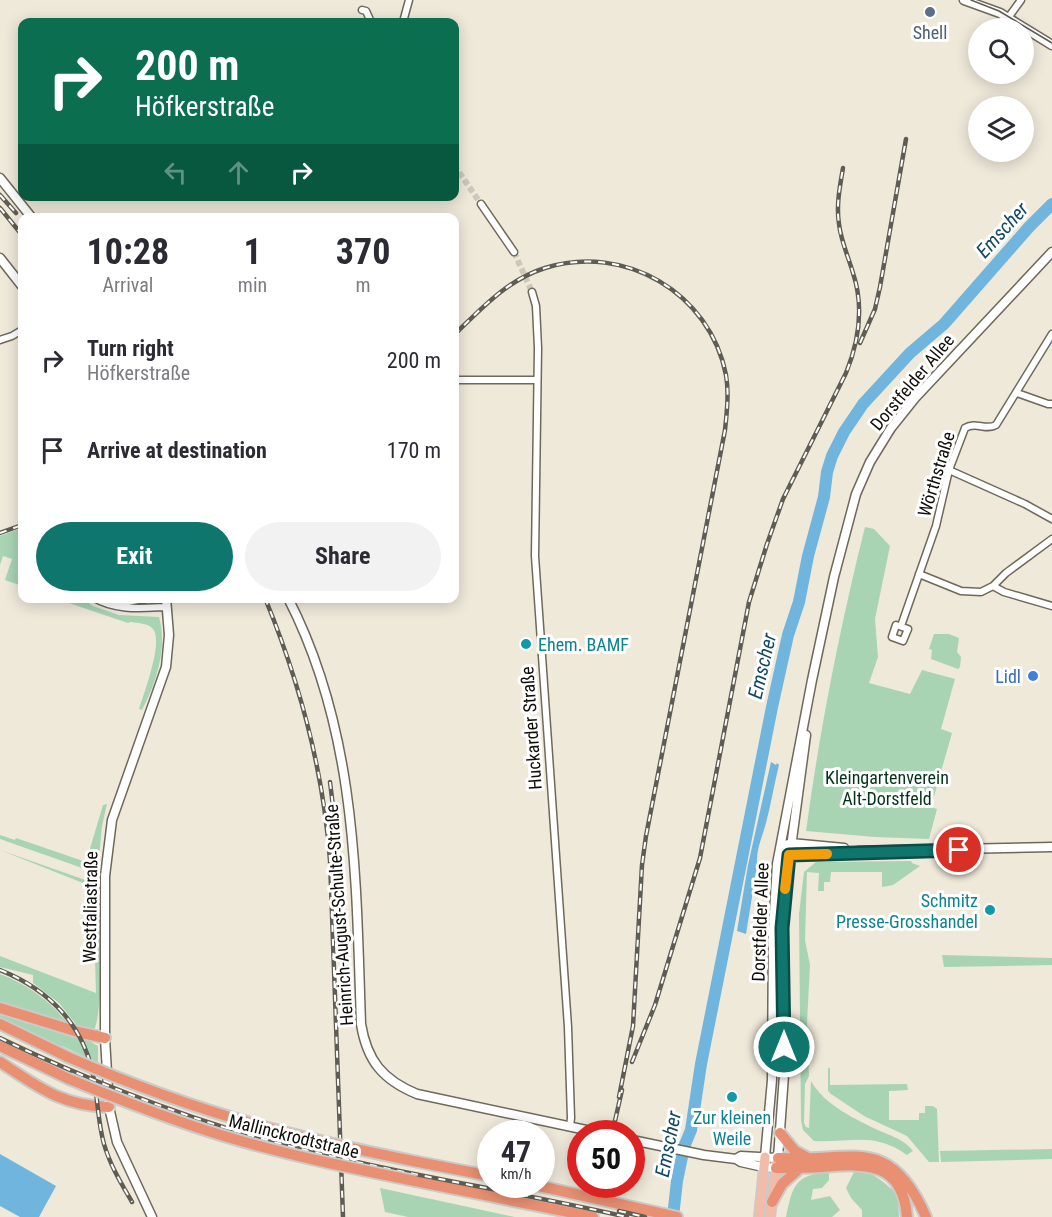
<!DOCTYPE html>
<meta charset="utf-8">
<style>
body{margin:0;font-family:"Roboto Condensed",sans-serif;background:#f2f2f3;color:#2b2b33;height:100vh;display:flex;flex-direction:column;font-size:22px;white-space:nowrap}
*{box-sizing:border-box;margin:0}
p{font-size:20px;color:#7c7c81}
.icon{flex:none;width:33px;height:33px;fill:none;stroke:currentColor;stroke-width:2;stroke-linecap:round;stroke-linejoin:round}
.map{position:relative;flex:1;overflow:hidden}
.panel{position:absolute;left:18px;top:213px;width:441px;height:390px;display:flex;flex-direction:column;background:#fff;border-radius:12px;box-shadow:0 3px 15px #0003}
.panel>*{flex:none}
.banner{position:absolute;left:18px;top:18px;width:441px;height:183px;border-radius:12px;box-shadow:0 3px 15px #0003;background:#0b6e4f;color:#fff;overflow:hidden}
.tools{position:absolute;left:968px;top:18px;display:grid;gap:12px}
.tools a{display:grid;place-items:center;width:66px;height:66px;border-radius:50%;background:#fff;box-shadow:0 3px 15px #0003;font-size:30px}
.speed{position:absolute;left:477px;top:1120px;display:flex;gap:12px;font-size:30px;font-weight:700;text-align:center}
.speed>*{display:grid;place-content:center;width:78px;height:78px;border-radius:50%;background:#fff;box-shadow:0 3px 15px #0003;line-height:1}
.speed small{font-size:15px;font-weight:400}
.speed .limit{border:9px solid #d22;background:#fff;color:#111}
.pin{position:absolute;display:grid;place-items:center;width:51px;height:51px;color:#fff;margin:-26px;border:3px solid #fff;border-radius:50%;box-shadow:0 2px 6px #0007}
.me{position:absolute;width:66px;margin:-33px;rotate:0deg;stroke-linejoin:round;filter:drop-shadow(0 0 4px #0008)}
.turn{display:flex;align-items:center;gap:21px;height:126px;padding:0 18px;font-size:27px}
.turn .icon{width:78px;height:78px;stroke-width:2.5}
.turn b{display:block;font-size:42px;line-height:51px}
.lanes{display:flex;align-items:center;height:57px;padding:0 18px;background:#0003;justify-content:center;gap:30px;direction:ltr}
.lanes .off{opacity:.35}
.eta{display:flex;justify-content:space-evenly;align-items:center;height:102px;text-align:center}
.eta b{font-size:36px;font-weight:700;line-height:42px}
.primary-button{display:flex;gap:12px;margin-top:auto;padding:12px 18px}
.primary-button a{flex:1;height:69px;border-radius:36px;background:#0f766e;color:#fff;font-size:24px;font-weight:700;line-height:69px;text-align:center}
.primary-button a+a{background:#f2f2f3;color:#2b2b33}
ul{padding:0;list-style:none}
li{display:flex;align-items:center;gap:18px;height:90px;padding:0 18px}
li div{flex:1}
li b{display:block;font-size:22px}
li em{font-style:normal}
.map>svg:first-child{display:block}
.green{fill:#a8d4b4}
.water{fill:#70b5dd}
.lines{fill:none;stroke-linecap:round;stroke-linejoin:round}
.river{stroke:#70b5dd;stroke-width:12}
.street-tunnel{stroke:#cdc8ba;stroke-width:6;stroke-dasharray:6 3;stroke-linecap:butt}
.street-casing{stroke:#6e695c;stroke-width:9}
.secondary-casing{stroke:#6e695c;stroke-width:11}
.primary-casing{stroke:#cacac9;stroke-width:12}
.highway-casing{stroke:#cacac9;stroke-width:14}
.street{stroke:#fff;stroke-width:6}
.secondary{stroke:#fff;stroke-width:8}
.primary{stroke:#f2bcaa;stroke-width:9}
.highway{stroke:#e99072;stroke-width:10}
.tram{stroke:#5f5c53;stroke-width:1.5}
.rail-casing{stroke:#5f5c53;stroke-width:4.5}
.rail{stroke:#fff;stroke-width:2;stroke-dasharray:7;stroke-linecap:butt}
.highway-bridge-casing{stroke:#cacac9;stroke-width:14;stroke-linecap:butt}
.highway-bridge{stroke:#e99072;stroke-width:10}
.route-casing{stroke:#0a4d48;stroke-width:15}
.route{stroke:#0f766e;stroke-width:10}
.slow{stroke:#f59e0b;stroke-width:10}
.service-dot{fill:#5c6f8a;stroke:#fff;stroke-width:2}
.culture-dot{fill:#0f9aa8;stroke:#fff;stroke-width:2}
.shop-dot{fill:#3f7fe0;stroke:#fff;stroke-width:2}
.labels{text-anchor:middle;dominant-baseline:central;stroke-width:6;stroke-linejoin:round;paint-order:stroke}
.service-label{font-size:18px;fill:#4e5e75;stroke:#fff}
.street-label{font-size:18px;fill:#0f0d08;stroke:#fff}
.culture-label{font-size:18px;fill:#0d838f;stroke:#fff;text-anchor:start}
.shop-label{font-size:18px;fill:#366cbe;stroke:#fff;text-anchor:end}
.park-label{font-size:18px;fill:#003317;stroke:#fff}
.water-label{font-size:20px;font-style:italic;fill:#114864;stroke:#fff}
</style>
<div class="map">
<svg width="1052" height="1217" viewBox="0 0 1052 1217">
<rect width="100%" height="100%" fill="#efe9da"/>
<path class="green" d="M865 527 874 529 890 546 875 619 878 657 869 683 910 694 922 670 955 679 941 729 952 733 931 807 937 809 929 839 875 837 806 831C820 728 840 627 865 527Z
M22 528V586L5 580 12 559 3 556 0 565V536Z
M57 599H83L93 606 119 615 159 617C168 647 156 684 142 710L139 709C143 695 165 639 152 628 147 623 137 623 130 622L128 623Z
M934 634H949L959 638 957 652 961 657 960 667 958 669 931 659 932 650 929 649Z
M107 804 102 826 98 869 96 870 85 869 0 839V835L15 840 16 838 86 862 103 805Z
M0 850 91 882 90 884 93 885 95 883 98 886C102 905 104 1020 93 1031L79 1028 59 1003 33 983V975L0 967V956L96 993 93 887Z
M911 861 912 863 920 866 893 885 882 887V872H831L830 882H824V891H818L819 873 807 872 805 940 810 965 807 1023 809 1076 805 1084 804 1123 806 1127 809 1128 811 1081C824 1105 857 1120 880 1131 892 1136 905 1140 913 1151L907 1155C874 1131 850 1143 814 1141L803 1130 801 1120 799 914 804 872 816 862Z
M942 955 1052 958V965L944 967Z
M0 974C28 985 51 1001 70 1026L0 1005Z
M0 1011 91 1039V1042L98 1046V1063L62 1046 60 1048 0 1019Z
M828 1068H830V1085L907 1084 908 1090 889 1091V1120H919V1113H925V1106H933L937 1109 939 1162H929L907 1136 864 1116 831 1094 828 1091Z
M1052 1149V1159L941 1162 940 1151Z
M855 1170C872 1170 886 1184 898 1195L899 1217H862V1210L851 1198 846 1188Z
M829 1171V1180L822 1188 813 1189 811 1200 830 1196 840 1210 832 1217H786C793 1184 795 1176 829 1171Z
M380 1188 515 1217H408L385 1212Z"/>
<path class="water" d="M771 762 776 765 777 763 779 765C774 785 771 804 766 823 762 838 756 849 757 866L746 934 737 931 748 865Z
M0 1154 56 1186 39 1217H20L0 1206Z"/>
<g class="lines">
<path class="river" d="M673 1217 677 1181 684 1147 691 1130 701 1064 772 707 788 635 799 602 808 556 824 497 827 472 832 456 844 432 863 404 910 353 944 324 1029 227 1052 204"/>
<path class="street-tunnel" d="M454 165 481 204
M514 252 532 292"/>
<defs>
<path id="street" d="M362 10 366 11 371 22
M1008 18 1021 0
M403 22 409 0
M481 204 514 252
M532 292 536 306 538 348 535 556 568 1027 571 1118 570 1126
M0 340 12 336 22 330
M454 380H537
M1017 393 1048 404H1052
M949 470 1025 504 1052 519
M919 574 961 591 981 592 993 586 1006 573 1052 539
M993 586 1004 592 1052 606
M94 598C116 611 142 608 166 607
M116 604 149 598
M896 625 908 629 903 641 892 637Z
M901 626 936 526 949 470 965 428C975 421 986 431 996 425L1052 334"/>
<path id="secondary" d="M964 0 1000 13 1052 45
M0 178 32 218
M0 258 22 286
M288 598C357 732 356 878 361 1024 367 1061 383 1080 417 1094L605 1134
M786 845 791 843 844 848
M785 851 789 855 846 854 858 851 1052 847
M632 1140 704 1155 736 1159 741 1162 763 1167 776 1168
M765 1157 772 1080 773 929 777 864 812 680 834 577 856 494 870 462 891 428 915 398 1052 252
M736 1159 741 1156 778 1158 784 1075 783 907 806 735
M152 1217 117 1142 109 1107 105 1038V876L112 820 166 667 169 635 166 598"/>
<path id="primary" d="M759 1217 765 1157
M770 1217 777 1163"/>
<path id="highway" d="M0 1008 78 1032 105 1038
M0 1024 68 1057
M0 1046 69 1079
M0 1062C38 1087 62 1106 109 1107
M780 1133 795 1151 808 1158
M778 1158C851 1163 889 1132 926 1217
M418 1162 490 1176
M776 1168C791 1168 807 1168 822 1167 866 1163 903 1162 907 1217
M415 1181 593 1217
M535 1185 677 1217
M772 1202 782 1184 800 1168"/>
</defs>
<use href="#street" class="street-casing"/>
<use href="#secondary" class="secondary-casing"/>
<use href="#primary" class="primary-casing"/>
<use href="#highway" class="highway-casing"/>
<use href="#street" class="street"/>
<use href="#secondary" class="secondary"/>
<use href="#primary" class="primary"/>
<use href="#highway" class="highway"/>
<path class="tram" d="M971 0 999 11 1052 43"/>
<defs>
<path id="rail" d="M0 195 16 213
M0 208 22 235
M454 335C482 308 507 280 545 268 625 243 710 293 726 375 729 393 727 411 725 430L646 836 642 865 633 1026 619 1097
M860 343 875 309 880 287 906 139
M0 533 22 525
M265 598C300 683 323 768 330 860L343 1217
M330 782 335 823
M0 970C50 990 85 1026 94 1080 98 1101 98 1123 104 1144 110 1165 121 1183 132 1202
M0 1038C85 1079 172 1113 263 1139 382 1172 506 1189 627 1217
M632 1062 655 1005 700 858 749 602 767 544 783 499 846 373C859 341 864 306 853 273 848 256 841 241 839 224 836 205 840 186 843 168
M612 1134 622 1090
M601 1186V1185
M619 1211 645 1217"/>
</defs>
<use href="#rail" class="rail-casing"/>
<use href="#rail" class="rail"/>
<defs>
<path id="highway-bridge" d="M68 1057C130 1084 193 1107 257 1125 310 1140 364 1151 418 1162
M69 1079C120 1100 171 1120 224 1136 287 1155 351 1168 415 1181"/>
</defs>
<use href="#highway-bridge" class="highway-bridge-casing"/>
<use href="#highway-bridge" class="highway-bridge"/>
</g>
<g class="lines">
<defs>
<path id="route" d="M784 1047 782 928 789 855 959 850"/>
</defs>
<use href="#route" class="route-casing"/>
<use href="#route" class="route"/>
<path class="slow" d="M785 889 789 855 827 854"/>
</g>
<circle class="service-dot" cx="930" cy="12" r="6"/>
<g class="culture-dot">
<circle cx="526" cy="644" r="6"/>
<circle cx="990" cy="910" r="6"/>
<circle cx="732" cy="1097" r="6"/>
</g>
<circle class="shop-dot" cx="1033" cy="676" r="6"/>
<g class="labels">
<g class="service-label">
<text x="930" y="32">Shell</text>
</g>
<g class="street-label">
<text transform="translate(912 382) rotate(-50)">Dorstfelder Allee</text>
<text transform="translate(936 474) rotate(-73)">Wörthstraße</text>
<text transform="translate(531 728) rotate(-94)">Huckarder Straße</text>
<text transform="translate(90 907) rotate(-89)">Westfaliastraße</text>
<text transform="translate(339 915) rotate(-94)">Heinrich-August-Schulte-Straße</text>
<text transform="translate(760 922) rotate(-88)">Dorstfelder Allee</text>
<text transform="translate(294 1136) rotate(14)">Mallinckrodtstraße</text>
</g>
<g class="culture-label">
<text x="538" y="644">Ehem. BAMF</text>
<text x="978" y="900" text-anchor="end">Schmitz<tspan x="978" dy="21">Presse-Grosshandel</tspan></text>
<text x="732" y="1117" text-anchor="middle">Zur kleinen<tspan x="732" dy="21">Weile</tspan></text>
</g>
<g class="shop-label">
<text x="1021" y="676">Lidl</text>
</g>
<g class="park-label">
<text x="887" y="777">Kleingartenverein<tspan x="887" dy="21">Alt-Dorstfeld</tspan></text>
</g>
<g class="water-label">
<text transform="translate(1002 230) rotate(-48)">Emscher</text>
<text transform="translate(762 666) rotate(-77)">Emscher</text>
<text transform="translate(668 1144) rotate(-79)">Emscher</text>
</g>
</g>
</svg>
<div class="tools">
<a><svg class="icon" aria-label="search" viewBox="0 0 24 24"><circle cx="10" cy="10" r="6"/><path d="M15 15l6 6"/></svg></a>
<a><svg class="icon" aria-label="layers" viewBox="0 0 24 24"><path d="M12 4l9 5-9 5-9-5zM3 14l9 5 9-5"/></svg></a>
</div>
<div class="speed"><div>47<small>km/h</small></div><div class="limit">50</div></div>
<div class="pin" style="left:959px;top:850px;background:#d93025"><svg class="icon" aria-label="arrive" viewBox="0 0 24 24"><path d="M6 21V4h12l-3 4 3 4H6"/></svg></div>
<svg class="me" style="left:784px;top:1047px" viewBox="-20 -20 40 40"><circle r="17" fill="#0f766e" stroke="#fff" stroke-width="3"/><path d="M0-11L8 9 0 5-8 9z" fill="#fff"/></svg>
<div class="banner">
<div class="turn"><svg class="icon" aria-label="right" viewBox="0 0 24 24"><path d="M7 20v-9h11M14 6l5 5-5 5"/></svg><div><b>200 m</b>Höfkerstraße</div></div>
<div class="lanes"><svg class="icon off" aria-label="left" viewBox="0 0 24 24"><path d="M17 20v-9H6M10 6l-5 5 5 5"/></svg><svg class="icon off" aria-label="ahead" viewBox="0 0 24 24"><path d="M12 20V5M6 11l6-6 6 6"/></svg><svg class="icon" aria-label="right" viewBox="0 0 24 24"><path d="M7 20v-9h11M14 6l5 5-5 5"/></svg></div>
</div>
<section class="panel">
<div class="eta">
<div><b>10:28</b><p>Arrival</p></div>
<div><b>1</b><p>min</p></div>
<div><b>370</b><p>m</p></div>
</div>
<ul>
<li><svg class="icon" aria-label="right" viewBox="0 0 24 24"><path d="M7 20v-9h11M14 6l5 5-5 5"/></svg><div><b>Turn right</b><p>Höfkerstraße</p></div><em>200 m</em></li>
<li><svg class="icon" aria-label="arrive" viewBox="0 0 24 24"><path d="M6 21V4h12l-3 4 3 4H6"/></svg><div><b>Arrive at destination</b></div><em>170 m</em></li>
</ul>
<div class="primary-button"><a>Exit</a><a>Share</a></div>
</section>
</div>
